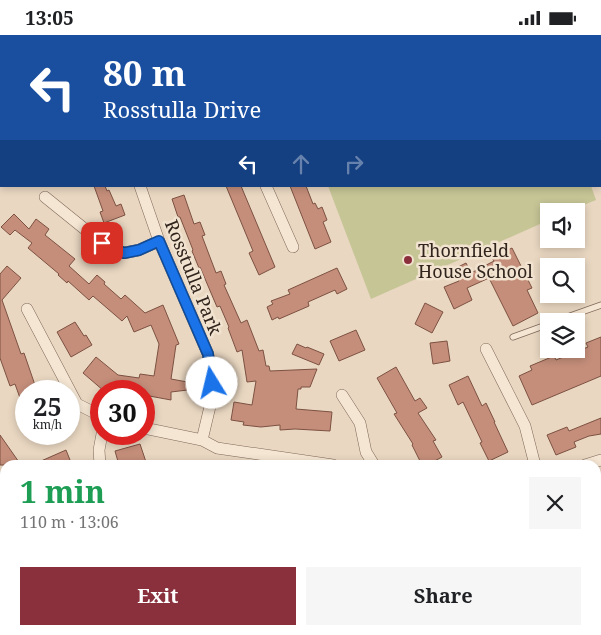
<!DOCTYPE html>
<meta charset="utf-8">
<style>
body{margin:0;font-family:"Noto Serif",serif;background:#f6f6f6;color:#202124;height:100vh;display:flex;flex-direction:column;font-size:19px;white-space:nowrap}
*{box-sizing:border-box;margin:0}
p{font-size:16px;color:#757577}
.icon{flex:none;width:28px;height:28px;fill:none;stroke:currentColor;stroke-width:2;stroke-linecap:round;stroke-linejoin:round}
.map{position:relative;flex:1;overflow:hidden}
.details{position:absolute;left:0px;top:425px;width:601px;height:175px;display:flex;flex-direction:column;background:#fff;border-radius:15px 15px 0 0;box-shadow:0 2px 8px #0003}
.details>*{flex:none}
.guide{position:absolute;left:0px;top:0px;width:601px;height:152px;box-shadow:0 2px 8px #0003;background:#1a4fa0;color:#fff;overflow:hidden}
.controls{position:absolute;left:540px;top:168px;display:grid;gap:10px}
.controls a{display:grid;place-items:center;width:45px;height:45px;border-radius:0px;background:#fff;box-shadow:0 2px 8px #0003;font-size:25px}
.speed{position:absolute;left:15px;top:345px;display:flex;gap:10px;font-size:25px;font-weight:700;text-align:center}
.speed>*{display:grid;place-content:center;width:65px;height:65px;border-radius:50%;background:#fff;box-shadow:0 2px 8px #0003;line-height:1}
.speed small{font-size:12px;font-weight:400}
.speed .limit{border:8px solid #d22;background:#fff;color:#111}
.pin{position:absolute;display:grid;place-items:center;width:42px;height:42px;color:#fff;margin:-21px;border-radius:10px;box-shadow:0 2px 8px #0006}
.me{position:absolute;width:55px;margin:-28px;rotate:351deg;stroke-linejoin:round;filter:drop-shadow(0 0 4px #0008)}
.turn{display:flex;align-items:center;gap:18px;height:105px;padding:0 20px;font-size:22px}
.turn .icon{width:65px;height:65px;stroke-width:2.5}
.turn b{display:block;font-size:35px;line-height:42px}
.lanes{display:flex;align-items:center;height:48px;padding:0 20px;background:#0003;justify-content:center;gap:25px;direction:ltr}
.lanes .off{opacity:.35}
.round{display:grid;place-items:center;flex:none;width:52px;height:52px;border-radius:0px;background:#f6f6f6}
.head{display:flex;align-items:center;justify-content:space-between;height:85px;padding:0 20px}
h1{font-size:30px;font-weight:700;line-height:38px;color:#1e9e55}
.cta{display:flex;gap:10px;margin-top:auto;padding:10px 20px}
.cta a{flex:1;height:58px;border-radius:0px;background:#8a303d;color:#fff;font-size:20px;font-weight:700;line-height:58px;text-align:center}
.cta a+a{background:#f6f6f6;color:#202124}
.status{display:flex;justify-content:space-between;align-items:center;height:35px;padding:0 25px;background:#fff;direction:ltr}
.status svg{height:14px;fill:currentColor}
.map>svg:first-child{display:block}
.green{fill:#c6c596}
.building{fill:#c48e7a;stroke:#7d5142}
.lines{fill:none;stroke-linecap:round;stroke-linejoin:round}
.service-casing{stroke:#80695a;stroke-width:7}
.minor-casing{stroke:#80695a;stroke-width:12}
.tertiary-casing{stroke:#80695a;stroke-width:16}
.service{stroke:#f5e6d3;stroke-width:5.5}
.minor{stroke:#f5e6d3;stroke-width:11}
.tertiary{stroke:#f5e6d3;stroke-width:15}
.route-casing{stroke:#114b97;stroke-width:12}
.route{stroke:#1a73e8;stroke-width:9}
.poi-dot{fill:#8a303d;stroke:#f1e3cf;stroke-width:2}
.labels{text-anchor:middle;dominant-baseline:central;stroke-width:5;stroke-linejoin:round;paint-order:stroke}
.poi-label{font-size:18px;fill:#31241d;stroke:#f1e3cf;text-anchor:start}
.street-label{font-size:18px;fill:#31241d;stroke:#f1e3cf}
</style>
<div class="status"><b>13:05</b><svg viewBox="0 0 49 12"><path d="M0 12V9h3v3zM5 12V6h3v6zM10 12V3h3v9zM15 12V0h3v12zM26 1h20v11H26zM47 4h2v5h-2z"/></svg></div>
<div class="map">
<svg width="601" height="600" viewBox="0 0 601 600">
<rect width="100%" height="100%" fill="#e9d7c1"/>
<path class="green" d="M328 151H591L596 165 569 176H549V185L371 264Z"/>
<path class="building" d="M94 151H105L107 156 109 155 116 171 121 169 125 180 104 188 100 177 103 176Z
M226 151H241L275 232 259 240 249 218 253 216Z
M290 151H306L313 169 315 168 318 174 322 172 327 185 323 187 331 207 315 214Z
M184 160 194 189 200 187 205 200 202 201 216 238 221 236 226 249 224 250 241 288 247 285 259 316 263 315 266 331H269L270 336 317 334 310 352H301V354H298L296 374 332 377 330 396 295 394 280 395V390L261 392 243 390 244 387 231 385 234 367 252 370 256 346 247 347 242 315 237 317 228 293 229 292 220 271 217 272 200 232 199 233 192 216 193 215 180 182H178L172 164Z
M14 179 29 194 36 184 49 194 45 200 75 224 69 231 89 249 97 240 105 247 104 249 121 264 125 260 145 278 163 270 179 309 176 310 171 344 204 350V353L171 357V365L144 360V356H104L83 338 96 322 118 340 139 343 140 339 154 341 159 309 151 290 134 297 127 281 122 286 93 261 89 265 68 246 67 248 58 240 59 239 28 213 32 208 15 195 10 200 1 192Z
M512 213 532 253 527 255 538 278 513 291 489 243 467 253 472 265 454 274 444 252 459 246 454 234 466 228 471 238 494 226 492 223Z
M7 231 21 243 2 265 21 319 24 318 37 356H26V377H25L15 349 10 351 0 323V239Z
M337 233 347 254 337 259 335 255 308 267 309 271 279 284 278 282 272 285 267 272 273 269 271 266 290 259 288 255Z
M425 268 443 277 432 298 415 289Z
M75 287 84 301 86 300 92 310 71 322 57 297Z
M356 295 365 315 339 326 330 306Z
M601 302V341L532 370 519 341 532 335 530 331 554 321 556 325 588 312 586 308Z
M447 306 450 326 433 329 430 308Z
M297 309 306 313 307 312 324 319 319 330 292 319Z
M396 332 415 366 420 363 427 373 418 378 436 405 433 406 442 422 427 430H422L412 410 413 409 394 379 397 378 377 343Z
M468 341 482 371 486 368 495 387H494L508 417 489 426 480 408 482 407 463 367 458 370 449 350Z
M601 383V399L589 401 574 407 576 412 556 420 547 400 567 392 569 396Z
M0 400 21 430H0Z
M140 409 147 430H119L115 416Z
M66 415 72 430H32Z"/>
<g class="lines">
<defs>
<path id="service" d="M521 0V1
M600 26H601
M556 286 601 270
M513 302 549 289"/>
<path id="minor" d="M76 0 77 1
M140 151 159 206 208 319 212 348V363L202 405
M266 151 293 212
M45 162 102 208 124 218 139 215 159 206
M27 274 77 369 101 381
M486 314 525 391 535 430
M342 360 360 388 366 417 374 430
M144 393 202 405 217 413 333 430
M100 430 99 415 102 399
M585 430 601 425
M0 539 5 559
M14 595 15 600
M155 595 157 600
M291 595 293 600
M429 600V595"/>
<path id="tertiary" d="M35 1 39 0
M0 16 1 15"/>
</defs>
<use href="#service" class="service-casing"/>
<use href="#minor" class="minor-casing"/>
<use href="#tertiary" class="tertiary-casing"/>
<use href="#service" class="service"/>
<use href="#minor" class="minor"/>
<use href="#tertiary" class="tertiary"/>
</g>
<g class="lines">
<defs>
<path id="route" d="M102 208 124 218 139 215 159 206 208 319 212 348"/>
</defs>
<use href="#route" class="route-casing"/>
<use href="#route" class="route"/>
</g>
<circle class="poi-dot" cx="408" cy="225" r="5"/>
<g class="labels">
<g class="poi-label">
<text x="418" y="215">Thornfield<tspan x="418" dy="21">House School</tspan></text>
</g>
<g class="street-label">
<text transform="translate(194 242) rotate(68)">Rosstulla Park</text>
</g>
</g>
</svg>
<div class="controls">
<a><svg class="icon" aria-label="sound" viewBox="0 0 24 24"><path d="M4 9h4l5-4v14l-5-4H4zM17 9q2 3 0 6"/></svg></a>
<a><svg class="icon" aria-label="search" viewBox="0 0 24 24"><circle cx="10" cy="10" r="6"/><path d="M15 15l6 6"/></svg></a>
<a><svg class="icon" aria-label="layers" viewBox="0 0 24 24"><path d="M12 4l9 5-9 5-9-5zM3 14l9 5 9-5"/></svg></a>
</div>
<div class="speed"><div>25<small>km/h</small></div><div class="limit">30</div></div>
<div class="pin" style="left:102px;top:208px;background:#d93025"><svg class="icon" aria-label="arrive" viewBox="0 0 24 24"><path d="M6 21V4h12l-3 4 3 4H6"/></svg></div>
<svg class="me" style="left:212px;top:348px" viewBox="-20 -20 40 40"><circle r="19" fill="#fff"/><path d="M0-13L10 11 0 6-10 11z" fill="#1a73e8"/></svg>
<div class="guide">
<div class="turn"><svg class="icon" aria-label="left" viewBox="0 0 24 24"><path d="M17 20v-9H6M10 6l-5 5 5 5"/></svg><div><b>80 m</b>Rosstulla Drive</div></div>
<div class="lanes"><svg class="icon" aria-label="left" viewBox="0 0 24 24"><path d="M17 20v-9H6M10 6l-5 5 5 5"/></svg><svg class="icon off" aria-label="ahead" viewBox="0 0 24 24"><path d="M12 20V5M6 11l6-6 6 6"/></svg><svg class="icon off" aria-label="right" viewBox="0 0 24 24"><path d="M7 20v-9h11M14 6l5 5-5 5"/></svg></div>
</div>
<section class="details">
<div class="head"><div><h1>1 min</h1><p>110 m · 13:06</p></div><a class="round"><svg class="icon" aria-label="close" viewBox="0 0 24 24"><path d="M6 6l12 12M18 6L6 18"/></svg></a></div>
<div class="cta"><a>Exit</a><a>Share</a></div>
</section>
</div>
